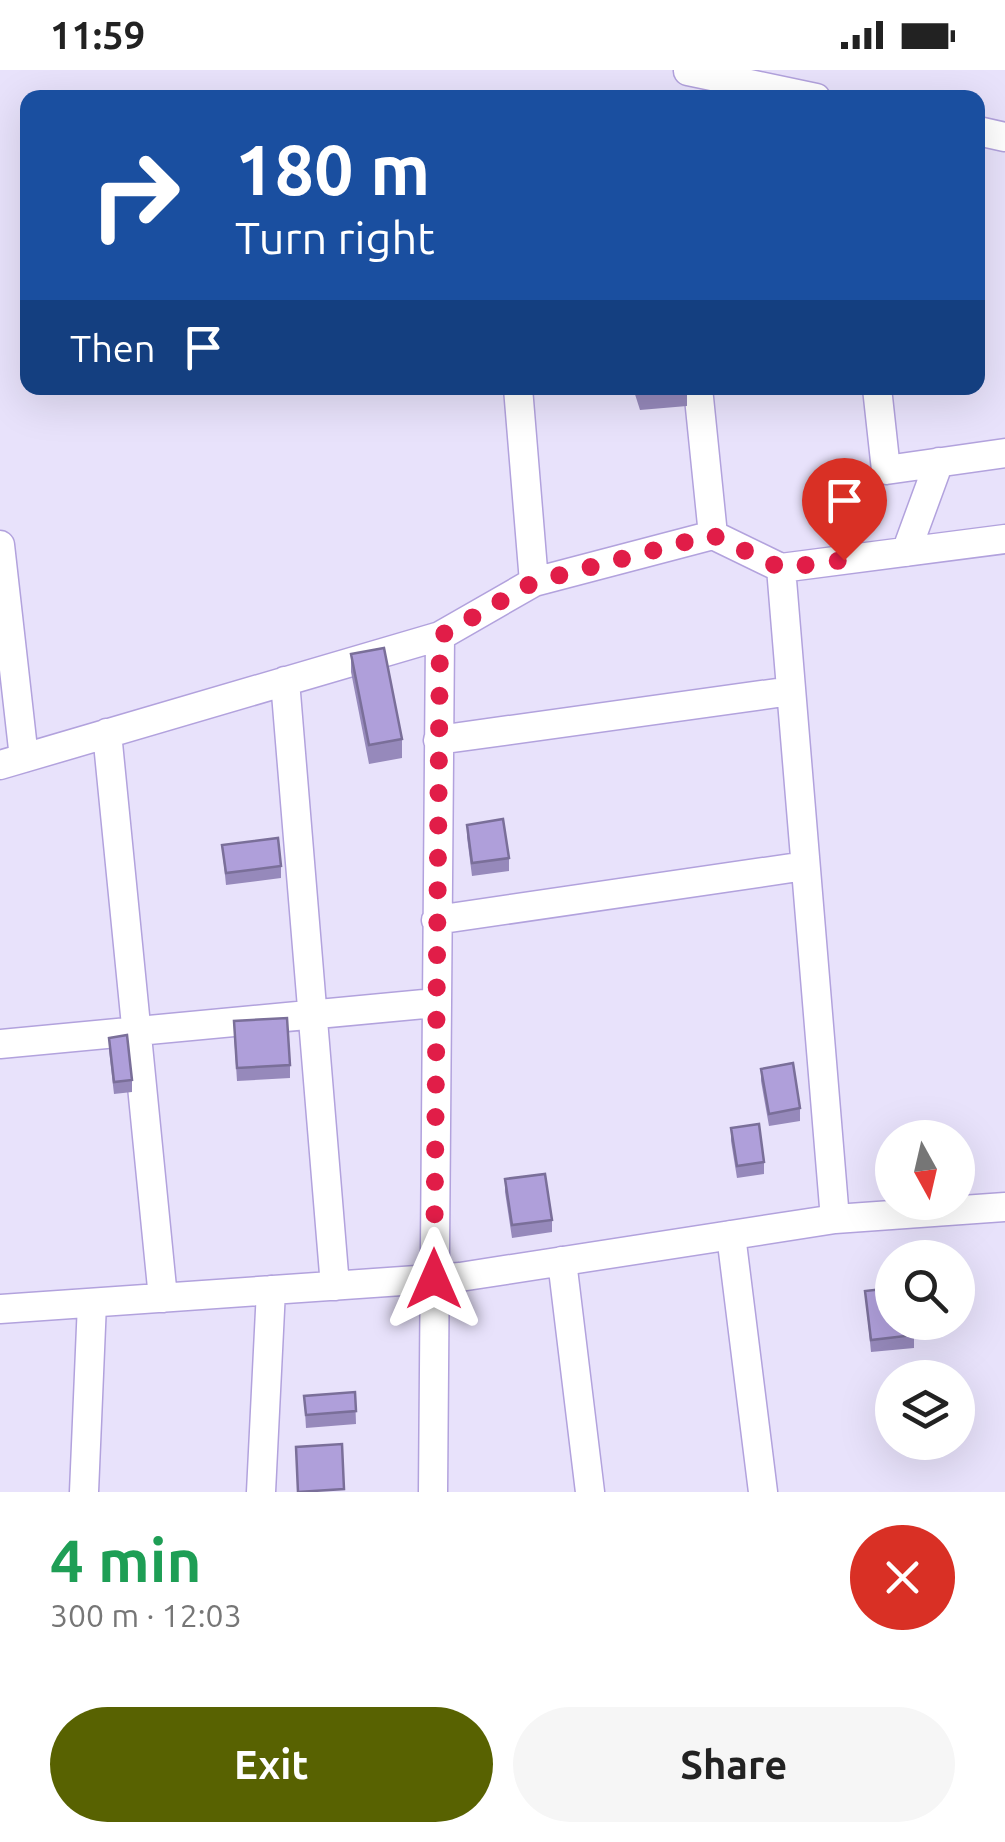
<!DOCTYPE html>
<meta charset="utf-8">
<style>
body{margin:0;font-family:Ubuntu,sans-serif;background:#f6f6f6;color:#222;height:100vh;display:flex;flex-direction:column;font-size:38px;white-space:nowrap}
*{box-sizing:border-box;margin:0}
p{font-size:32px;color:#767676}
.icon{flex:none;width:55px;height:55px;fill:none;stroke:currentColor;stroke-width:2;stroke-linecap:round;stroke-linejoin:round}
.map{position:relative;height:1422px;overflow:hidden}
.sheet{display:flex;flex-direction:column;background:#fff;flex:1}
.sheet>*{flex:none}
.hud{position:absolute;left:20px;top:20px;width:965px;height:305px;border-radius:20px;box-shadow:0 10px 40px #0002;background:#1a4fa0;color:#fff;overflow:hidden}
.needle{width:65px;rotate:172deg}
.fabs{position:absolute;left:875px;top:1050px;display:grid;gap:20px}
.fabs a{display:grid;place-items:center;width:100px;height:100px;border-radius:50%;background:#fff;box-shadow:0 10px 40px #0002;font-size:50px}
.pin{position:absolute;display:grid;place-items:center;width:85px;height:85px;color:#fff;margin:-102px -42px;border-radius:50% 50% 50% 0;rotate:-45deg;box-shadow:0 0 10px #0007}
.pin .icon{rotate:45deg}
.me{position:absolute;width:110px;margin:-55px;rotate:0deg;stroke-linejoin:round;filter:drop-shadow(0 0 8px #0008)}
.turn{display:flex;align-items:center;gap:35px;height:210px;padding:0 50px;font-size:45px}
.turn .icon{width:130px;height:130px;stroke-width:2.5}
.turn b{display:block;font-size:70px;line-height:85px}
.then{display:flex;align-items:center;height:95px;padding:0 50px;background:#0003;gap:20px;font-size:38px}
.round{display:grid;place-items:center;flex:none;width:105px;height:105px;border-radius:52px;background:#f6f6f6}
.headline{display:flex;align-items:center;justify-content:space-between;height:170px;padding:0 50px}
h1{font-size:60px;font-weight:700;line-height:75px;color:#1e9e55}
.primary-button{display:flex;gap:20px;margin-top:auto;padding:20px 50px}
.primary-button a{flex:1;height:115px;border-radius:60px;background:#586201;color:#fff;font-size:40px;font-weight:700;line-height:115px;text-align:center}
.primary-button a+a{background:#f6f6f6;color:#222}
.status{display:flex;justify-content:space-between;align-items:center;height:70px;padding:0 50px;background:#fff;direction:ltr}
.status svg{height:28px;fill:currentColor}
.map>svg:first-child{display:block}
.lines{fill:none;stroke-linecap:round;stroke-linejoin:round}
.minor-casing{stroke:#b2a2dd;stroke-width:31}
.minor{stroke:#fff;stroke-width:28}
.wall{fill:#9689bb}
.building{fill:#af9fda;stroke:#7a6f99;stroke-width:2.5}
.route{stroke:#e11d48;stroke-width:18;stroke-dasharray:0 32.4}
</style>
<div class="status"><b>11:59</b><svg viewBox="0 0 49 12"><path d="M0 12V9h3v3zM5 12V6h3v6zM10 12V3h3v9zM15 12V0h3v12zM26 1h20v11H26zM47 4h2v5h-2z"/></svg></div>
<div class="map">
<svg width="1005" height="1422" viewBox="0 0 1005 1422">
<rect width="100%" height="100%" fill="#e8e2fb"/>
<g class="lines">
<defs>
<path id="minor" d="M688 1 816 28
M978 61 1005 67
M518 318 534 512
M698 318 713 465
M877 318 886 400 1005 383
M0 475 24 688
M906 482 939 392
M781 498 835 1149
M285 611 335 1216
M107 663 163 1228
M438 670 791 621
M0 695 440 566 534 512 713 465 781 498 1005 469
M436 850 805 796
M0 974 435 933
M731 1165 763 1422
M562 1191 590 1422
M0 1239 460 1207 835 1149 1005 1137
M84 1422 92 1233
M261 1422 271 1220
M433 1422 440 566"/>
</defs>
<use href="#minor" class="minor-casing"/>
<use href="#minor" class="minor"/>
</g>
<path class="wall" d="M633 318H687V336L640 340Z
M351 584 402 669V688L369 694 351 602Z
M467 755 509 788V801L472 806 467 767Z
M222 775 281 796V808L226 815Z
M234 964 290 995V1008L237 1011Z
M109 968 132 1010V1022L114 1024 109 980Z
M761 999 800 1038V1051L769 1056 761 1011Z
M731 1058 764 1092V1104L737 1108 731 1071Z
M505 1109 552 1150V1162L512 1168 505 1122Z
M865 1221 914 1265V1278L871 1282Z
M355 1322 356 1354 306 1358 304 1326Z"/>
<path class="building" d="M639 318H683L640 322Z
M384 578 402 669 369 675 351 584Z
M503 749 509 788 472 793 467 755Z
M278 768 281 796 226 803 222 775Z
M287 948 290 995 237 998 234 951Z
M127 965 132 1010 114 1012 109 968Z
M793 993 800 1038 769 1044 761 999Z
M759 1054 764 1092 737 1096 731 1058Z
M545 1104 552 1150 512 1155 505 1109Z
M892 1218V1252H912L914 1265 871 1270 865 1221Z
M355 1322 356 1341 306 1345 304 1326Z
M342 1374 344 1419 298 1422 296 1377Z"/>
<g class="lines">
<path class="route" d="M434 1209 440 566 534 512 712 465 781 498 844 490"/>
</g>
</svg>
<div class="fabs">
<a><svg class="needle" viewBox="-14 -14 28 28"><path d="M0-13l5 13h-10z" fill="#e53935"/><path d="M0 13l5-13h-10z" fill="#767676"/></svg></a>
<a><svg class="icon" aria-label="search" viewBox="0 0 24 24"><circle cx="10" cy="10" r="6"/><path d="M15 15l6 6"/></svg></a>
<a><svg class="icon" aria-label="layers" viewBox="0 0 24 24"><path d="M12 4l9 5-9 5-9-5zM3 14l9 5 9-5"/></svg></a>
</div>
<div class="pin" style="left:844px;top:490px;background:#d93025"><svg class="icon" aria-label="arrive" viewBox="0 0 24 24"><path d="M6 21V4h12l-3 4 3 4H6"/></svg></div>
<svg class="me" style="left:434px;top:1209px" viewBox="-20 -20 40 40"><path d="M0-17L14 15 0 8-14 15z" fill="#e11d48" stroke="#fff" stroke-width="4"/></svg>
<div class="hud">
<div class="turn"><svg class="icon" aria-label="right" viewBox="0 0 24 24"><path d="M7 20v-9h11M14 6l5 5-5 5"/></svg><div><b>180 m</b>Turn right</div></div>
<div class="then">Then<svg class="icon" aria-label="arrive" viewBox="0 0 24 24"><path d="M6 21V4h12l-3 4 3 4H6"/></svg></div>
</div>
</div>
<section class="sheet">
<div class="headline"><div><h1>4 min</h1><p>300 m · 12:03</p></div><a class="round" style="background:#d93025;color:#fff"><svg class="icon" aria-label="close" viewBox="0 0 24 24"><path d="M6 6l12 12M18 6L6 18"/></svg></a></div>
<div class="primary-button"><a>Exit</a><a>Share</a></div>
</section>
